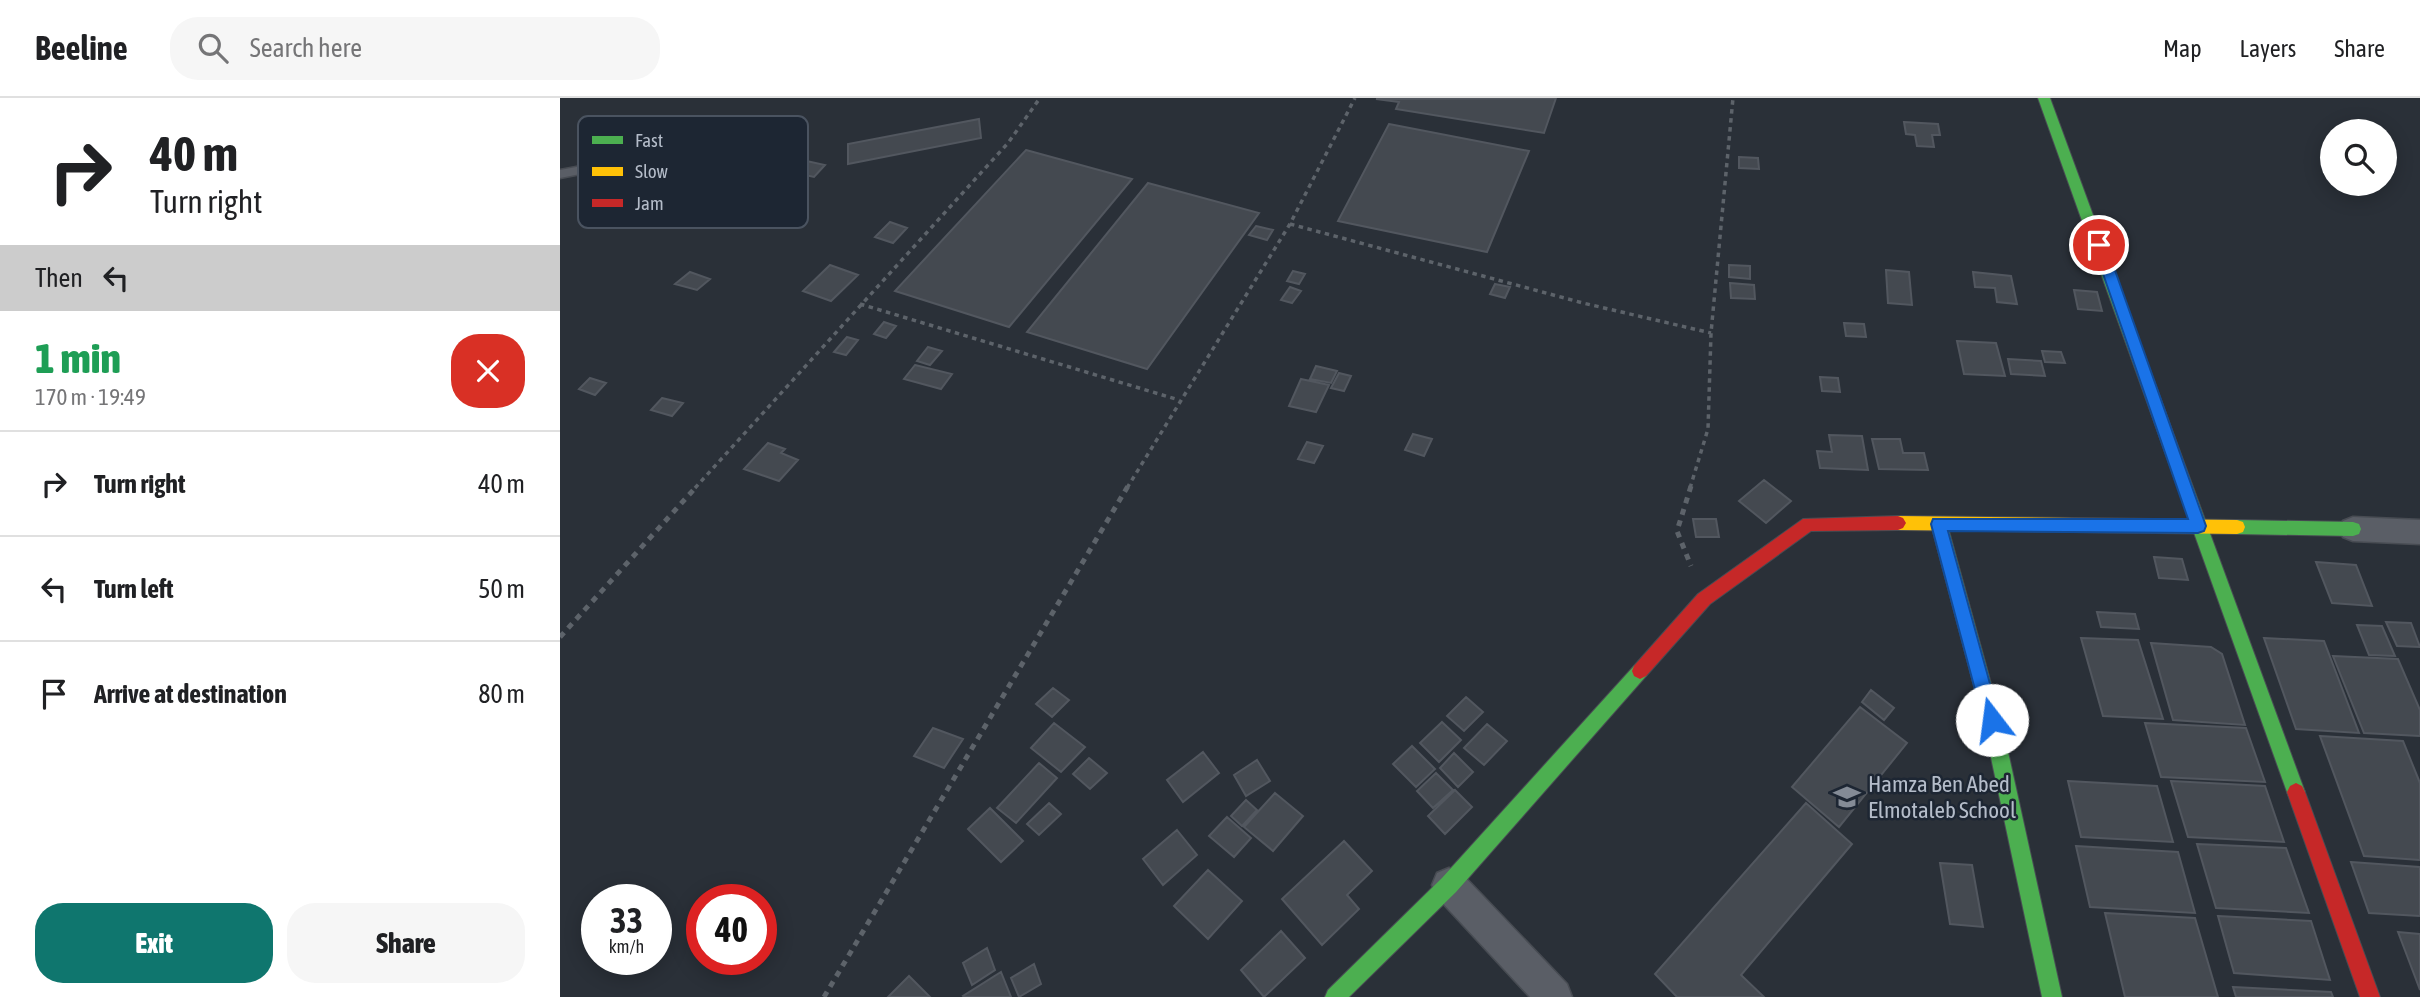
<!DOCTYPE html>
<meta charset="utf-8">
<style>
body{margin:0;font-family:"Asap Condensed",sans-serif;background:#f6f6f6;color:#202124;height:100vh;display:flex;flex-direction:column;font-size:26px;white-space:nowrap}
*{box-sizing:border-box;margin:0}
p{font-size:23px;color:#757577}
.icon{flex:none;width:38px;height:38px;fill:none;stroke:currentColor;stroke-width:2;stroke-linecap:round;stroke-linejoin:round}
.map{position:relative;flex:1;overflow:hidden}
.panel{display:flex;flex-direction:column;background:#fff;width:560px}
.panel>*{flex:none}
.top-card{background:#fff;color:#202124;overflow:hidden}
.tools{position:absolute;left:1760px;top:21px;display:grid;gap:14px}
.tools a{display:grid;place-items:center;width:77px;height:77px;border-radius:50%;background:#fff;box-shadow:0 4px 18px #0003;font-size:35px}
.speed{position:absolute;left:21px;top:786px;display:flex;gap:14px;font-size:35px;font-weight:700;text-align:center}
.speed>*{display:grid;place-content:center;width:91px;height:91px;border-radius:50%;background:#fff;box-shadow:0 4px 18px #0003;line-height:1}
.speed small{font-size:18px;font-weight:400}
.speed .limit{border:10px solid #d22;background:#fff;color:#111}
.pin{position:absolute;display:grid;place-items:center;width:60px;height:60px;color:#fff;margin:-30px;border:4px solid #fff;border-radius:50%;box-shadow:0 2px 7px #0007}
.me{position:absolute;width:77px;margin:-38px;rotate:345deg;stroke-linejoin:round;filter:drop-shadow(0 0 5px #0008)}
.turn{display:flex;align-items:center;gap:24px;height:147px;padding:0 35px;font-size:32px}
.turn .icon{width:91px;height:91px;stroke-width:2.5}
.turn b{display:block;font-size:49px;line-height:60px}
.then{display:flex;align-items:center;height:66px;padding:0 35px;background:#0003;gap:14px;font-size:26px}
.round{display:grid;place-items:center;flex:none;width:74px;height:74px;border-radius:28px;background:#f6f6f6}
.overview{display:flex;align-items:center;justify-content:space-between;height:119px;padding:0 35px}
h1{font-size:42px;font-weight:800;line-height:52px;color:#1e9e55}
.button{display:flex;gap:14px;margin-top:auto;padding:14px 35px}
.button a{flex:1;height:80px;border-radius:28px;background:#0f766e;color:#fff;font-size:28px;font-weight:800;line-height:80px;text-align:center}
.button a+a{background:#f6f6f6;color:#202124}
ul{padding:0;list-style:none}
li{display:flex;align-items:center;gap:21px;height:105px;padding:0 35px;border-top:2px solid #e0e0e0}
li div{flex:1}
li b{display:block;font-size:26px}
li em{font-style:normal}
header{display:flex;align-items:center;gap:42px;box-sizing:border-box;height:98px;padding:0 35px;background:#fff;border-bottom:2px solid #e0e0e0}
header strong{font-size:33px}
nav{display:flex;gap:38px;margin-inline-start:auto;font-size:24px}
.search{width:490px;height:63px;background:#f6f6f6;display:flex;align-items:center;gap:18px;box-sizing:border-box;padding:0 24px;border-radius:28px;color:#757577;font-size:26px}
main{display:flex;flex:1;min-height:0}
.map>svg:first-child{display:block}
.building{fill:#444950;stroke:#52575f;stroke-width:2}
.lines{fill:none;stroke-linecap:round;stroke-linejoin:round}
.lane-casing{stroke:#484c53;stroke-width:3}
.street-casing{stroke:#484c53;stroke-width:3}
.fast-casing{stroke:#484c53;stroke-width:2}
.slow-casing{stroke:#484c53;stroke-width:2}
.jam-casing{stroke:#484c53;stroke-width:2}
.path-far1{stroke:#5d636a;stroke-width:3.5;stroke-dasharray:4.5 4.5;stroke-linecap:butt}
.path{stroke:#5d636a;stroke-width:5;stroke-dasharray:6 6;stroke-linecap:butt}
.lane{fill:#5a5e66;fill-rule:evenodd}
.street{fill:#5a5e66;fill-rule:evenodd}
.fast{fill:#4caf50;fill-rule:evenodd}
.slow{fill:#ffc107;fill-rule:evenodd}
.jam{fill:#c62828;fill-rule:evenodd}
.route{fill:#1a73e8;stroke:#114b97;stroke-width:2}
.labels{text-anchor:middle;dominant-baseline:central;stroke-width:5;stroke-linejoin:round;paint-order:stroke}
.poi-label{font-size:23px;fill:#b4bcc9;stroke:#1d2633;text-anchor:start}
.key{fill:#1d2633;stroke:#4a5360;stroke-width:2}
.key-label{font-size:19px;fill:#b4bcc9}
</style>
<header>
<strong>Beeline</strong>
<div class="search"><svg class="icon" aria-label="search" viewBox="0 0 24 24"><circle cx="10" cy="10" r="6"/><path d="M15 15l6 6"/></svg>Search here</div>
<nav><a>Map</a><a>Layers</a><a>Share</a></nav>
</header>
<main>
<section class="panel">
<div class="top-card">
<div class="turn"><svg class="icon" aria-label="right" viewBox="0 0 24 24"><path d="M7 20v-9h11M14 6l5 5-5 5"/></svg><div><b>40 m</b>Turn right</div></div>
<div class="then">Then<svg class="icon" aria-label="left" viewBox="0 0 24 24"><path d="M17 20v-9H6M10 6l-5 5 5 5"/></svg></div>
</div>
<div class="overview"><div><h1>1 min</h1><p>170 m · 19:49</p></div><a class="round" style="background:#d93025;color:#fff"><svg class="icon" aria-label="close" viewBox="0 0 24 24"><path d="M6 6l12 12M18 6L6 18"/></svg></a></div>
<ul>
<li><svg class="icon" aria-label="right" viewBox="0 0 24 24"><path d="M7 20v-9h11M14 6l5 5-5 5"/></svg><div><b>Turn right</b></div><em>40 m</em></li>
<li><svg class="icon" aria-label="left" viewBox="0 0 24 24"><path d="M17 20v-9H6M10 6l-5 5 5 5"/></svg><div><b>Turn left</b></div><em>50 m</em></li>
<li><svg class="icon" aria-label="arrive" viewBox="0 0 24 24"><path d="M6 21V4h12l-3 4 3 4H6"/></svg><div><b>Arrive at destination</b></div><em>80 m</em></li>
</ul>
<div class="button"><a>Exit</a><a>Share</a></div>
</section>
<div class="map">
<svg width="1860" height="899" viewBox="0 0 1860 899">
<rect width="100%" height="100%" fill="#2a3038"/>
<path class="building" d="M996 0 984 35 836 11 839 4 816 1Z
M419 21 421 40 288 66V46Z
M1344 24 1378 26 1380 37H1372L1374 49 1357 48 1355 37 1346 36Z
M829 26 969 53 927 154 778 123Z
M466 52 572 81 449 229 335 193Z
M1179 59 1198 60 1199 71 1179 70Z
M242 62 265 67 254 79 231 74Z
M588 85 699 115 587 271 467 234Z
M330 124 347 130 333 145 315 139Z
M696 128 713 132 707 142 689 137Z
M270 167 298 177 271 203 243 193Z
M1169 167 1190 168V181L1169 179Z
M1326 172 1349 174 1352 207 1328 205Z
M733 173 745 176 739 186 727 183Z
M130 174 150 181 137 192 115 186Z
M1413 174 1451 178 1457 206 1437 204 1435 190 1415 189Z
M1170 185 1194 187 1195 201 1171 200Z
M935 186 950 189 945 200 930 196Z
M730 189 741 193 732 205 721 202Z
M1514 192 1537 194 1542 213 1518 211Z
M324 224 336 228 326 240 314 236Z
M1284 225 1304 226 1306 239 1286 238Z
M287 239 298 242 286 257 274 254Z
M1397 243 1436 245 1445 278 1404 276Z
M368 249 382 253 370 267 357 263Z
M1482 253 1501 254 1505 265 1485 264Z
M1448 261 1481 263 1485 278 1451 276Z
M355 267 392 276 381 291 344 281Z
M756 268 777 273 771 285 750 281Z
M779 275 791 278 784 293 771 290Z
M1260 279 1278 280 1280 294 1262 293Z
M30 280 46 285 35 297 19 291Z
M741 281 769 287 756 314 729 308Z
M102 300 123 305 112 318 91 312Z
M853 336 872 341 864 358 845 352Z
M1269 337 1302 338 1308 372 1260 370 1257 353 1272 354Z
M1312 341H1340L1343 355H1364L1368 372 1319 371Z
M747 344 763 348 754 365 738 361Z
M208 345 225 351 221 355 238 362 219 383 184 371Z
M1204 382 1231 403 1206 425 1179 403Z
M1133 421H1156L1159 439H1136Z
M1594 459 1622 461 1628 482 1599 480Z
M1756 464 1796 467 1812 508 1772 505Z
M1537 514 1575 516 1579 531 1541 529Z
M1826 524 1851 525 1860 549 1837 548Z
M1797 527 1822 528 1835 558 1809 557Z
M1521 540 1578 542 1603 621 1543 618Z
M1704 540 1764 543 1799 635 1736 631Z
M1591 545 1651 549 1662 556 1685 627 1613 622Z
M1773 558 1838 561 1860 612V638L1804 635Z
M493 590 509 602 492 619 476 606Z
M1311 592 1334 610 1324 622 1302 604Z
M906 599 923 614 904 633 887 618Z
M1300 609 1347 645 1279 729 1232 689Z
M882 624 901 642 879 664 860 645Z
M494 625 525 649 501 674 471 650Z
M1585 625 1686 630 1705 684 1601 679Z
M927 626 947 643 924 667 904 650Z
M373 630 403 641 384 670 354 658Z
M1760 638 1843 643 1860 685V762L1804 758Z
M852 648 875 671 856 689 833 666Z
M643 654 659 675 623 704 607 682Z
M894 655 913 674 898 689 880 670Z
M529 660 547 675 530 691 513 676Z
M697 662 710 683 686 698 674 677Z
M479 665 497 680 456 725 437 710Z
M876 675 893 692 873 710 857 693Z
M1508 683 1597 688 1613 744 1521 739Z
M1611 683 1705 688 1724 744 1628 739Z
M895 692 912 709 885 736 868 718Z
M715 695 743 718 713 753 684 729Z
M686 702 697 712 682 728 671 718Z
M489 705 501 716 479 737 467 726Z
M1246 705 1292 746 1181 877 1204 899H1117L1095 876Z
M430 710 463 743 441 764 408 731Z
M667 719 691 740 674 759 649 738Z
M617 732 637 757 603 787 583 761Z
M784 743 812 773 787 797 799 811 762 847 722 801Z
M1637 746 1726 750 1749 815 1656 810Z
M1516 748 1618 754 1635 815 1530 809Z
M1791 764 1860 769V818L1809 815Z
M1380 765 1412 767 1423 829 1390 826Z
M648 772 682 803 648 841 614 808Z
M1545 815 1635 820 1658 899H1565Z
M1658 818 1751 823 1770 882 1674 875Z
M721 833 745 860 704 899 681 872Z
M1838 834 1860 836V892Z
M427 850 435 872 412 887 403 865Z
M474 866 481 886 459 899 451 880Z
M441 874 451 899H404L403 898Z
M349 878 370 899H328Z
M1673 889 1771 894 1773 899H1676Z"/>
<g class="lines">
<defs>
<path id="lane" d="M225 30 230 33 229 35 0 80V72Z"/>
<path id="street" d="M1793 419 1860 422V446L1793 443 1783 439 1779 431 1783 423Z
M889 770 901 775 1007 886 1012 899H970L877 799 872 787 877 775Z"/>
<path id="fast" d="M1478 0H1490L1745 694 1742 700 1736 703 1730 700 1727 694Z
M1379 419 1384 421 1387 426 1441 622 1502 899H1482L1423 622 1371 426 1374 421Z
M1677 422 1793 424 1799 426 1801 431 1799 436 1793 438 1677 436 1671 434 1669 429 1671 424Z
M1080 565 1086 568 1088 573 1086 578 896 794 789 899H765L768 892 882 780 1074 568Z"/>
<path id="slow" d="M1338 418 1677 422 1683 424 1685 429 1683 434 1677 436 1338 432 1333 430 1330 425 1333 420Z"/>
<path id="jam" d="M1338 418 1343 420 1346 425 1343 430 1338 432 1251 433 1150 506 1086 578 1080 581 1074 578 1072 573 1074 568 1138 496 1243 421Z
M1736 685 1742 688 1745 694 1820 899H1800L1727 694 1730 688Z"/>
</defs>
<use href="#lane" class="lane-casing"/>
<use href="#street" class="street-casing"/>
<use href="#fast" class="fast-casing"/>
<use href="#slow" class="slow-casing"/>
<use href="#jam" class="jam-casing"/>
<path class="path-far1" d="M730 126 1023 205 1151 235
M300 206 619 302
M135 390 448 45 480 0
M567 390 730 126 795 0
M1130 390 1148 331 1151 235 1173 0"/>
<path class="path" d="M1131 388 1117 433 1131 468
M0 539 137 388
M264 899 568 388"/>
<use href="#lane" class="lane"/>
<use href="#street" class="street"/>
<use href="#fast" class="fast"/>
<use href="#slow" class="slow"/>
<use href="#jam" class="jam"/>
</g>
<path class="route" d="M1539 143 1546 147 1646 428 1644 433 1638 435 1388 433 1440 622 1438 628 1432 630 1425 628 1423 622 1371 426 1373 421H1628L1533 147Z"/>
<defs>
<symbol id="school-bare" viewBox="-9 -9 18 18"><path d="M0-5L7-2L0 1L-7-2ZM-4 1L0 2.5L4 1V4Q0 6-4 4Z" fill="#848b96" stroke="#1d2633" stroke-width="2.5" paint-order="stroke"/></symbol>
</defs>
<g fill-rule="evenodd">
<use href="#school-bare" x="1268" y="680" width="38" height="38"/>
</g>
<g class="labels">
<g class="poi-label">
<text x="1308" y="686">Hamza Ben Abed<tspan x="1308" dy="26">Elmotaleb School</tspan></text>
</g>
</g>
<rect x="18" y="18" width="230" height="112" rx="10" class="key"/>
<rect x="32" y="38" width="31" height="8" fill="#4caf50"/>
<rect x="32" y="69" width="31" height="9" fill="#ffc107"/>
<rect x="32" y="101" width="31" height="8" fill="#c62828"/>
<g class="key-label">
<text x="75" y="49">Fast</text>
<text x="75" y="80">Slow</text>
<text x="75" y="112">Jam</text>
</g>
</svg>
<div class="tools">
<a><svg class="icon" aria-label="search" viewBox="0 0 24 24"><circle cx="10" cy="10" r="6"/><path d="M15 15l6 6"/></svg></a>
</div>
<div class="speed"><div>33<small>km/h</small></div><div class="limit">40</div></div>
<div class="pin" style="left:1539px;top:147px;background:#d93025"><svg class="icon" aria-label="arrive" viewBox="0 0 24 24"><path d="M6 21V4h12l-3 4 3 4H6"/></svg></div>
<svg class="me" style="left:1432px;top:622px" viewBox="-20 -20 40 40"><circle r="19" fill="#fff"/><path d="M0-13L10 11 0 6-10 11z" fill="#1a73e8"/></svg>
</div>
</main>
